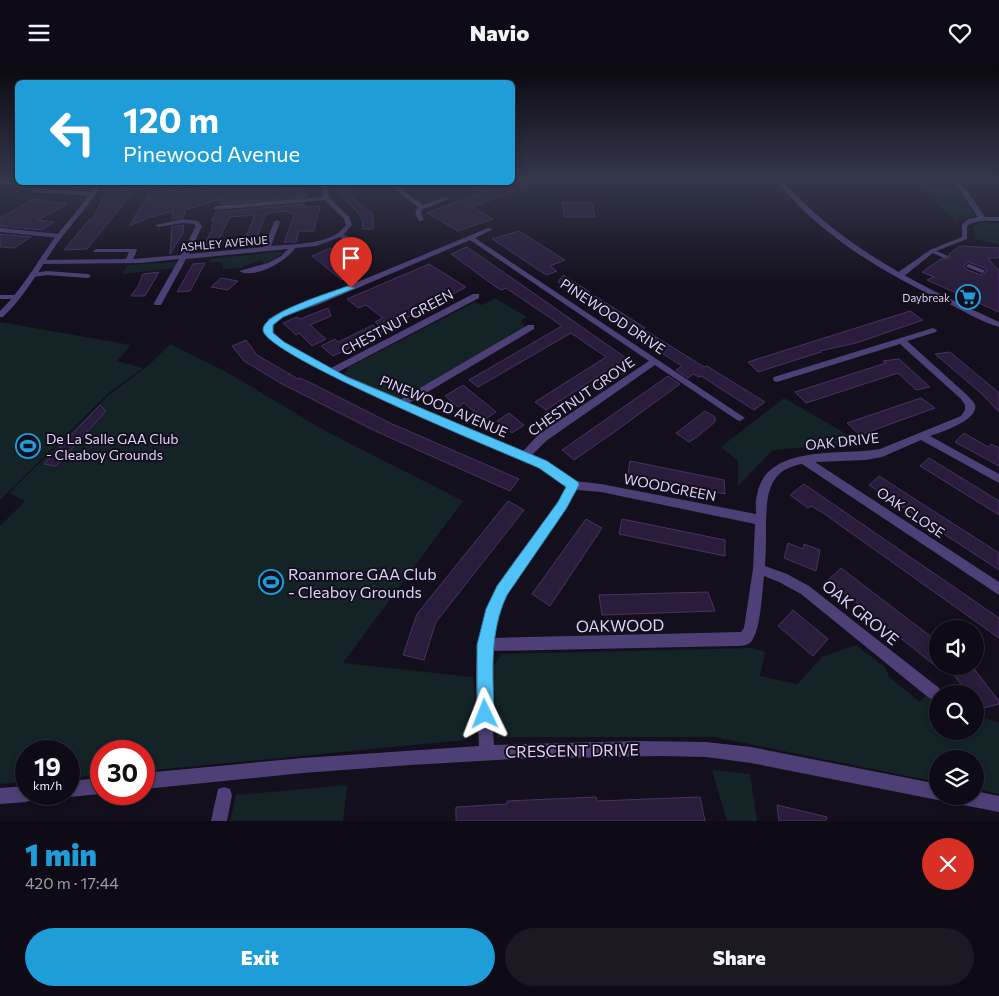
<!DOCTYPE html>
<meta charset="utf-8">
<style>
body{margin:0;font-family:Commissioner,sans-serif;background:#1d1923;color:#f1f3f6;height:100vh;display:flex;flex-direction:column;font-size:19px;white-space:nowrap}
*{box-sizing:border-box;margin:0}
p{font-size:16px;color:#9b9ba1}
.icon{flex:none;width:28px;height:28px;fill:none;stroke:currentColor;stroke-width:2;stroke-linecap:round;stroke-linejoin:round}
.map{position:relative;height:756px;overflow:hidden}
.sheet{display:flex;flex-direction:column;background:#0f0b16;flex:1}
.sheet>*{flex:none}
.guide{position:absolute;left:15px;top:15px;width:500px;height:105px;border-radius:8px;box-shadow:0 2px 8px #0003,0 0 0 1px #2f2b35;background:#1e9dd8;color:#fff;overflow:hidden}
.fabs{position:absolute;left:929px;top:555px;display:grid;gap:10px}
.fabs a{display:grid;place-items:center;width:55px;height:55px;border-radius:50%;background:#0f0b16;box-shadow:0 2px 8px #0003,0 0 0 1px #2f2b35;font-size:25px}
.speed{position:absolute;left:15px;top:675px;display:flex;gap:10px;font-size:25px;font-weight:700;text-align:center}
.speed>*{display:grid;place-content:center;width:65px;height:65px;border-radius:50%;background:#0f0b16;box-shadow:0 2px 8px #0003,0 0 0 1px #2f2b35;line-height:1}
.speed small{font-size:12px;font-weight:400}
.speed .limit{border:8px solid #d22;background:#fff;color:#111}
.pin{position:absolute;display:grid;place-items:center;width:42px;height:42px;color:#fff;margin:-51px -21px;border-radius:50% 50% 50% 0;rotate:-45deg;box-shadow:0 0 5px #0007}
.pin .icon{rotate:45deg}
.me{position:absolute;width:55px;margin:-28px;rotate:358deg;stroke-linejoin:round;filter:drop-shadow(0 0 4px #0008)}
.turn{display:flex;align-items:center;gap:18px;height:105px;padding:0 25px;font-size:22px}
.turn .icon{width:65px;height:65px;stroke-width:2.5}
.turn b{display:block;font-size:35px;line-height:42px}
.round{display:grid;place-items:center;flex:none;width:52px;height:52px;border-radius:26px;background:#1d1923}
.overview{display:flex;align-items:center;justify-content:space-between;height:85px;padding:0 25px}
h1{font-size:30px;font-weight:800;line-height:38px;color:#1e9dd8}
.primary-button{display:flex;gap:10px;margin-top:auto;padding:10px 25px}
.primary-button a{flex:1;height:58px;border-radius:30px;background:#1e9dd8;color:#fff;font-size:20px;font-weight:800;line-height:58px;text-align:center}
.primary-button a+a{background:#1d1923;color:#f1f3f6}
header{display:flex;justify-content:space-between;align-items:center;height:65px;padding:0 25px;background:#0f0b16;font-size:22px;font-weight:800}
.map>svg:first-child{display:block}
.green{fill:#132326}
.building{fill:#2a1d3c;stroke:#473264;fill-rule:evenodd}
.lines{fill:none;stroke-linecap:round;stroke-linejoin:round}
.service{fill:#4e4076;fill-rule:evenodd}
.minor{fill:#4e4076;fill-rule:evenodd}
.tertiary{fill:#4e4076;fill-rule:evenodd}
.route{fill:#4fc3f7;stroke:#337fa1}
.labels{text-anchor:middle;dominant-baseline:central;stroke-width:4;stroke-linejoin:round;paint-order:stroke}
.far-street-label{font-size:11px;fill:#ded1f9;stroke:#140f1d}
.far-poi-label{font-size:11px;fill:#ded1f9;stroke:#140f1d;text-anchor:end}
.street-label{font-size:14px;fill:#ded1f9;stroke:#140f1d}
.poi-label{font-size:14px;fill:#ded1f9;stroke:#140f1d;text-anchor:start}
.near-poi-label{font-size:16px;fill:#ded1f9;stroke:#140f1d;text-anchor:start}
.near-street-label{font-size:16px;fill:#ded1f9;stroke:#140f1d}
</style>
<header><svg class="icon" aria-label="menu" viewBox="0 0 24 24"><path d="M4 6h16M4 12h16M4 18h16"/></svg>Navio<svg class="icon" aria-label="heart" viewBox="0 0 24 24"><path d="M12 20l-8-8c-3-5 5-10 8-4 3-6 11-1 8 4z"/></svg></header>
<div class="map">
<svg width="999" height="756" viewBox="0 0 999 756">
<rect width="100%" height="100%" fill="#140f1d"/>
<path class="green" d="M4 113H17L18 118H91L88 125C67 132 26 123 4 117L2 114Z
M913 113H924L927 117 953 118 974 149 960 154 957 157 930 133Z
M999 158V180L975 174 976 171 973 163C979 155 990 158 999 158Z
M276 187 284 188 264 199 262 195 241 203 223 204V199L220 197H210L211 194Z
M177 197 175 203 122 209 127 200Z
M495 233 527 252 520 256 524 260V264L400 334 344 309 349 302 475 237 482 240Z
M0 257 131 280 117 296 143 303 111 326 0 435Z
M170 279 225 306 322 364 463 436 343 598 473 612 478 656 465 675 144 706V686H101V710L69 713V686H26V717L0 719V461L25 436 9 428 110 329 150 299Z
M784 333 862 378 773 385 738 421V396L721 382Z
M856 580 886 603 889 612 920 637 925 631 937 637 938 666H975V651L999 657V729L975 724V694H938L937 717 714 672H497L493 602 501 589 752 583 765 587 760 611 797 619 822 592Z
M712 705 750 709 757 756H727Z
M347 720 343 756H230L236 730Z"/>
<path class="building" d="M512 113H547L473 142 493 154 458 166 427 148 482 127 472 122 484 118H512Z
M105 118H141L120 122 119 125 123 128 133 127 87 184 64 185 89 155H92L109 122Z
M219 118H278V125H308L307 132 220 139 223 133 185 145 184 152 172 154 173 146 151 152 129 161 151 125 172 123 181 125Z
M342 118H344L357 137 373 149V164H362L363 157 358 147 347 138 336 121Z
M33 134 67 139 38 155 54 157 42 165 0 161V153Z
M562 137 592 138 595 152H564Z
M305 139 304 142 320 141 314 166H299L296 177H284L295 148H287V146L266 148 254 180 242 181 255 150 230 152 214 184H202L213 163H211L215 156H211L216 147Z
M184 160 183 168 170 189 172 162Z
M519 166 565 195 550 201 557 206 546 210 492 174Z
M0 169 31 172 14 183 0 182Z
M960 181 999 183V193H988L999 206V247L927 215 934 212 922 207 941 194 950 193 949 189ZM968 197 985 203 987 206 981 210 966 204 964 201Z
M467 182 519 218 626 293 546 345 535 337 606 292 571 268 478 322 469 315 562 261 506 223 502 225 496 222 451 189Z
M331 183 362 207 342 215 312 191Z
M205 198 190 226 177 227 193 199Z
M429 199 466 222 440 236 441 237 383 264 375 257 383 253 366 240 358 243 347 234Z
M159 207 145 231H131L138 221 143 209Z
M563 210 590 227 580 232 558 217Z
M221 213 238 216 228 225 211 222Z
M593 230 625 250 645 263 635 268 583 234Z
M328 243 331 251 310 260 326 274 312 281 299 268 296 270 283 258 297 252 300 254Z
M910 246 923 255 856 278 820 286 821 287 758 307 748 297Z
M373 260 382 267 333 291 321 281 335 274 338 277Z
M645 265 704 302 707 301 765 337 754 345 701 311 699 312 693 309 688 313 676 305 682 301 635 271Z
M246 275 257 290 298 314 300 313 315 320 390 358 519 414 510 426 373 365 280 318 244 296 232 281Z
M950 287 999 328V347L982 329 935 289Z
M899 294 930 322 916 325 898 308 806 338 795 327 886 298 883 296Z
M668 311 680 319 613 368 574 395 562 385Z
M463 320 489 341 496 347 484 355 464 338 458 342 445 331Z
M921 333 935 343 860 370 847 358Z
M100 340 106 346 56 401 44 399Z
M705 346 715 352V357L697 372 689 377 676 368Z
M509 348 524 360 512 368 497 356Z
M964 368 988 382 991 379 999 383V401L955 377Z
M929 393 999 436V450L920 401Z
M630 396 724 415 725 429 628 409Z
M879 411 999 488V505L869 420Z
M804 419 999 553V573L823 448 811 441 808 443 790 430Z
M508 436 524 445 436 557 424 595 403 590 417 549Z
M586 454 602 463 550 541 532 529Z
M622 454 725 475V491L619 469Z
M788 478 803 484 804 479 820 485 816 506 784 493Z
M841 503 938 577V603L828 515Z
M708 527 715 546 602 550 599 530Z
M793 545 828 574 813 591 778 561Z
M975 605 999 636V639L980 644 975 638V629H968L954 610Z
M596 732 597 736 700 732 705 756H456V742L507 739V736Z
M777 740 827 752 826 756H779Z"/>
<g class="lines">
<path class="service" d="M932 184 948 191 949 192 944 193 930 187V185Z
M969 199 984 205 985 206 982 208 967 202 966 201Z
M47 206 88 209 91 211 88 213 47 210 33 212 30 210 33 208Z"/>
<path class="minor" d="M580 113H586L588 117 583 118Z
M926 113C964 110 965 124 985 152H999V156C988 156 977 154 967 161V174L934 187 903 212H897V208L930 185 962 172V159L969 154 978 152 955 119 950 117 929 115Z
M0 115 41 124 93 127 96 129 93 131 41 128 0 119Z
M170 118 181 119 203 118 181 123 172 121 124 126 121 124 124 122Z
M321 118H340L327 121 329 132 349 152 352 160 344 169 356 178V180H352L340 172 316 181 295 183C287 196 254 215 239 206L268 198 281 191 288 184 186 194 161 240H155L154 238 179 194 141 198 41 199 37 197 41 195 126 194 129 187H94L93 186 96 184H136L137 185 133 194 181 190 196 161 194 159 183 158 158 162 155 160 183 154 198 156 202 161 189 189 264 182 274 157 277 155 280 157 271 181C293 179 333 180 346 160L344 154 325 135 216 145 213 143 216 141 323 132Z
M387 118H393L423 140 446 132 449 134 423 144 421 148 424 155 419 156 415 148 418 142Z
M0 163 60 169 63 171 60 173 0 167Z
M488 163 493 164 475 173 745 353 740 356 737 355 655 300 546 376 532 390 547 396 575 416 601 419 756 449C756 443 755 436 757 430 766 378 842 391 880 384L961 351 965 345V340L961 334 900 279 777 317 774 316 773 314 774 312 933 263 937 265 936 267 907 276 967 330C969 333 974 336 975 340 979 355 941 367 930 371L999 409V418L921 375 882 392 866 395 815 397 999 517V530L802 399C768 405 767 429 766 458 766 472 766 487 765 501L787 509 809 521 939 623 941 628 938 629V634L934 635 929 633 801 529 779 517 764 511C762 526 761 568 750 578 746 581 738 581 734 581L490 586V630L494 680 638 676 706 677 751 682 938 719V731H944V733L938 735 751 698 706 692 660 691 516 694 410 700 303 708 144 724V708L303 693 479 681C476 610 467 564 510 502 529 475 551 450 567 421L539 402 341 316 278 281 264 267 268 254 282 246 314 235ZM470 175 649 296 538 370 523 386 409 338 534 264V260H528L401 334 338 307 479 233V229H473L331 303 284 277 272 266 275 257 288 250 320 239ZM576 425 601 427 755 459 753 504 744 563 741 567 492 573C501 516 550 475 576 425Z
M0 230H17L21 232 17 234H0Z
M101 713V729L69 732 63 730 69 729V716Z
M26 721V729H34L32 735 26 737 0 739V723Z
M224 722 230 724 232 730 227 756H211L218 724Z
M975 726 999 731V747L958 739 952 737 950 731H975Z"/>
<path class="tertiary" d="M774 113H780C840 182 917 219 999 257V262C981 257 964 246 947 238 882 207 819 170 774 113Z
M96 118H102C90 140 73 157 58 177 40 203 26 230 3 252H0V246C22 225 36 198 54 174 68 155 85 139 96 118Z"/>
</g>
<linearGradient id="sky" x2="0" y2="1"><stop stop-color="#0b0810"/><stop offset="0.52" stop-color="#34374c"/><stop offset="1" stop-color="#34374c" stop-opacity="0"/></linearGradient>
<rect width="999" height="218" fill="url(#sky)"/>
<path class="route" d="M348 221 355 223 283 252 273 260V268L284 277 347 312 547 396 578 417 579 420 566 444 507 530C489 568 493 608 494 649L491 655 485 657 480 655 477 649V580L486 544 497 521 558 437 566 422 539 403C505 388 264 290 263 265 262 248 332 227 348 221Z"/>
<defs>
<symbol id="supermarket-ring" viewBox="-11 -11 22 22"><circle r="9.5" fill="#140f1d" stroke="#1e9dd8" stroke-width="1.5"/><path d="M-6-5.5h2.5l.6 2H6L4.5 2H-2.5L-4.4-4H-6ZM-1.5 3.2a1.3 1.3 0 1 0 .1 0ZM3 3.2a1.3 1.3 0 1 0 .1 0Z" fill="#1e9dd8"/></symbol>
<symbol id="stadium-ring" viewBox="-11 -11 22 22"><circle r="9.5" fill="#140f1d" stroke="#1e9dd8" stroke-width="1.5"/><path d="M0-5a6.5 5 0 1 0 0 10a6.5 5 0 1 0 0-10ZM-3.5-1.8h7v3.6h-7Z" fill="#1e9dd8"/></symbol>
</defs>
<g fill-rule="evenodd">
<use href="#supermarket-ring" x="954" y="218" width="28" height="28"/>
<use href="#stadium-ring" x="14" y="367" width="28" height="28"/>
<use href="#stadium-ring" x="257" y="503" width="28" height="28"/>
</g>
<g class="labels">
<g class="far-street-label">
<text transform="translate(224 178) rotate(-5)">ASHLEY AVENUE</text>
</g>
<g class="far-poi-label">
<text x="950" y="232">Daybreak</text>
</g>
<g class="street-label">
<text transform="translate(613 251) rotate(34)">PINEWOOD DRIVE</text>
<text transform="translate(397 257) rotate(-28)">CHESTNUT GREEN</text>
<text transform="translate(581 331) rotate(-35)">CHESTNUT GROVE</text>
<text transform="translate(444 341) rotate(23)">PINEWOOD AVENUE</text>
<text transform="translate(842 376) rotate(-6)">OAK DRIVE</text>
<text transform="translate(670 422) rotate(11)">WOODGREEN</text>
<text transform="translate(911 447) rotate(34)">OAK CLOSE</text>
</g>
<g class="poi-label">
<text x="46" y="373">De La Salle GAA Club<tspan x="46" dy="16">- Cleaboy Grounds</tspan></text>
</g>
<g class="near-poi-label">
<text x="288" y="508">Roanmore GAA Club<tspan x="288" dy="18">- Cleaboy Grounds</tspan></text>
</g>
<g class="near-street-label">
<text transform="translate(861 547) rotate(39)">OAK GROVE</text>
<text transform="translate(620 560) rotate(-1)">OAKWOOD</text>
<text transform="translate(572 685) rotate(-1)">CRESCENT DRIVE</text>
</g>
</g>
</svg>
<div class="fabs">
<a><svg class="icon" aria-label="sound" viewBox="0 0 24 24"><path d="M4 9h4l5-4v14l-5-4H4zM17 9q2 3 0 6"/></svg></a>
<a><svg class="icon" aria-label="search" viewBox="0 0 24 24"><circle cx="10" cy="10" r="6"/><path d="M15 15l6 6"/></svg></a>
<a><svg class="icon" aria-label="layers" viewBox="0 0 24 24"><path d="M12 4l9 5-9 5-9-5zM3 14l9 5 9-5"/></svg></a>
</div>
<div class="speed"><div>19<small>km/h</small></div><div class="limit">30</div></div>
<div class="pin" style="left:351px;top:223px;background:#d93025"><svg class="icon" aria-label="arrive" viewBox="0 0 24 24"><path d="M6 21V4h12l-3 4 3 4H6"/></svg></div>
<svg class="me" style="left:485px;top:649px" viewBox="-20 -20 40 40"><path d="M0-17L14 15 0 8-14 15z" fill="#4fc3f7" stroke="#fff" stroke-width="4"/></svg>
<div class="guide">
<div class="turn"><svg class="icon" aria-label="left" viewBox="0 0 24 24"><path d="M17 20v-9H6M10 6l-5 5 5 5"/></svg><div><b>120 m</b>Pinewood Avenue</div></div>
</div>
</div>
<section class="sheet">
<div class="overview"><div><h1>1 min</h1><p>420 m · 17:44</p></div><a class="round" style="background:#d93025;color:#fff"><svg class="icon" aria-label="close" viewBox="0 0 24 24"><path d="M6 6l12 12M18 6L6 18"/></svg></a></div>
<div class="primary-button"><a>Exit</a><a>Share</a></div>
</section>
